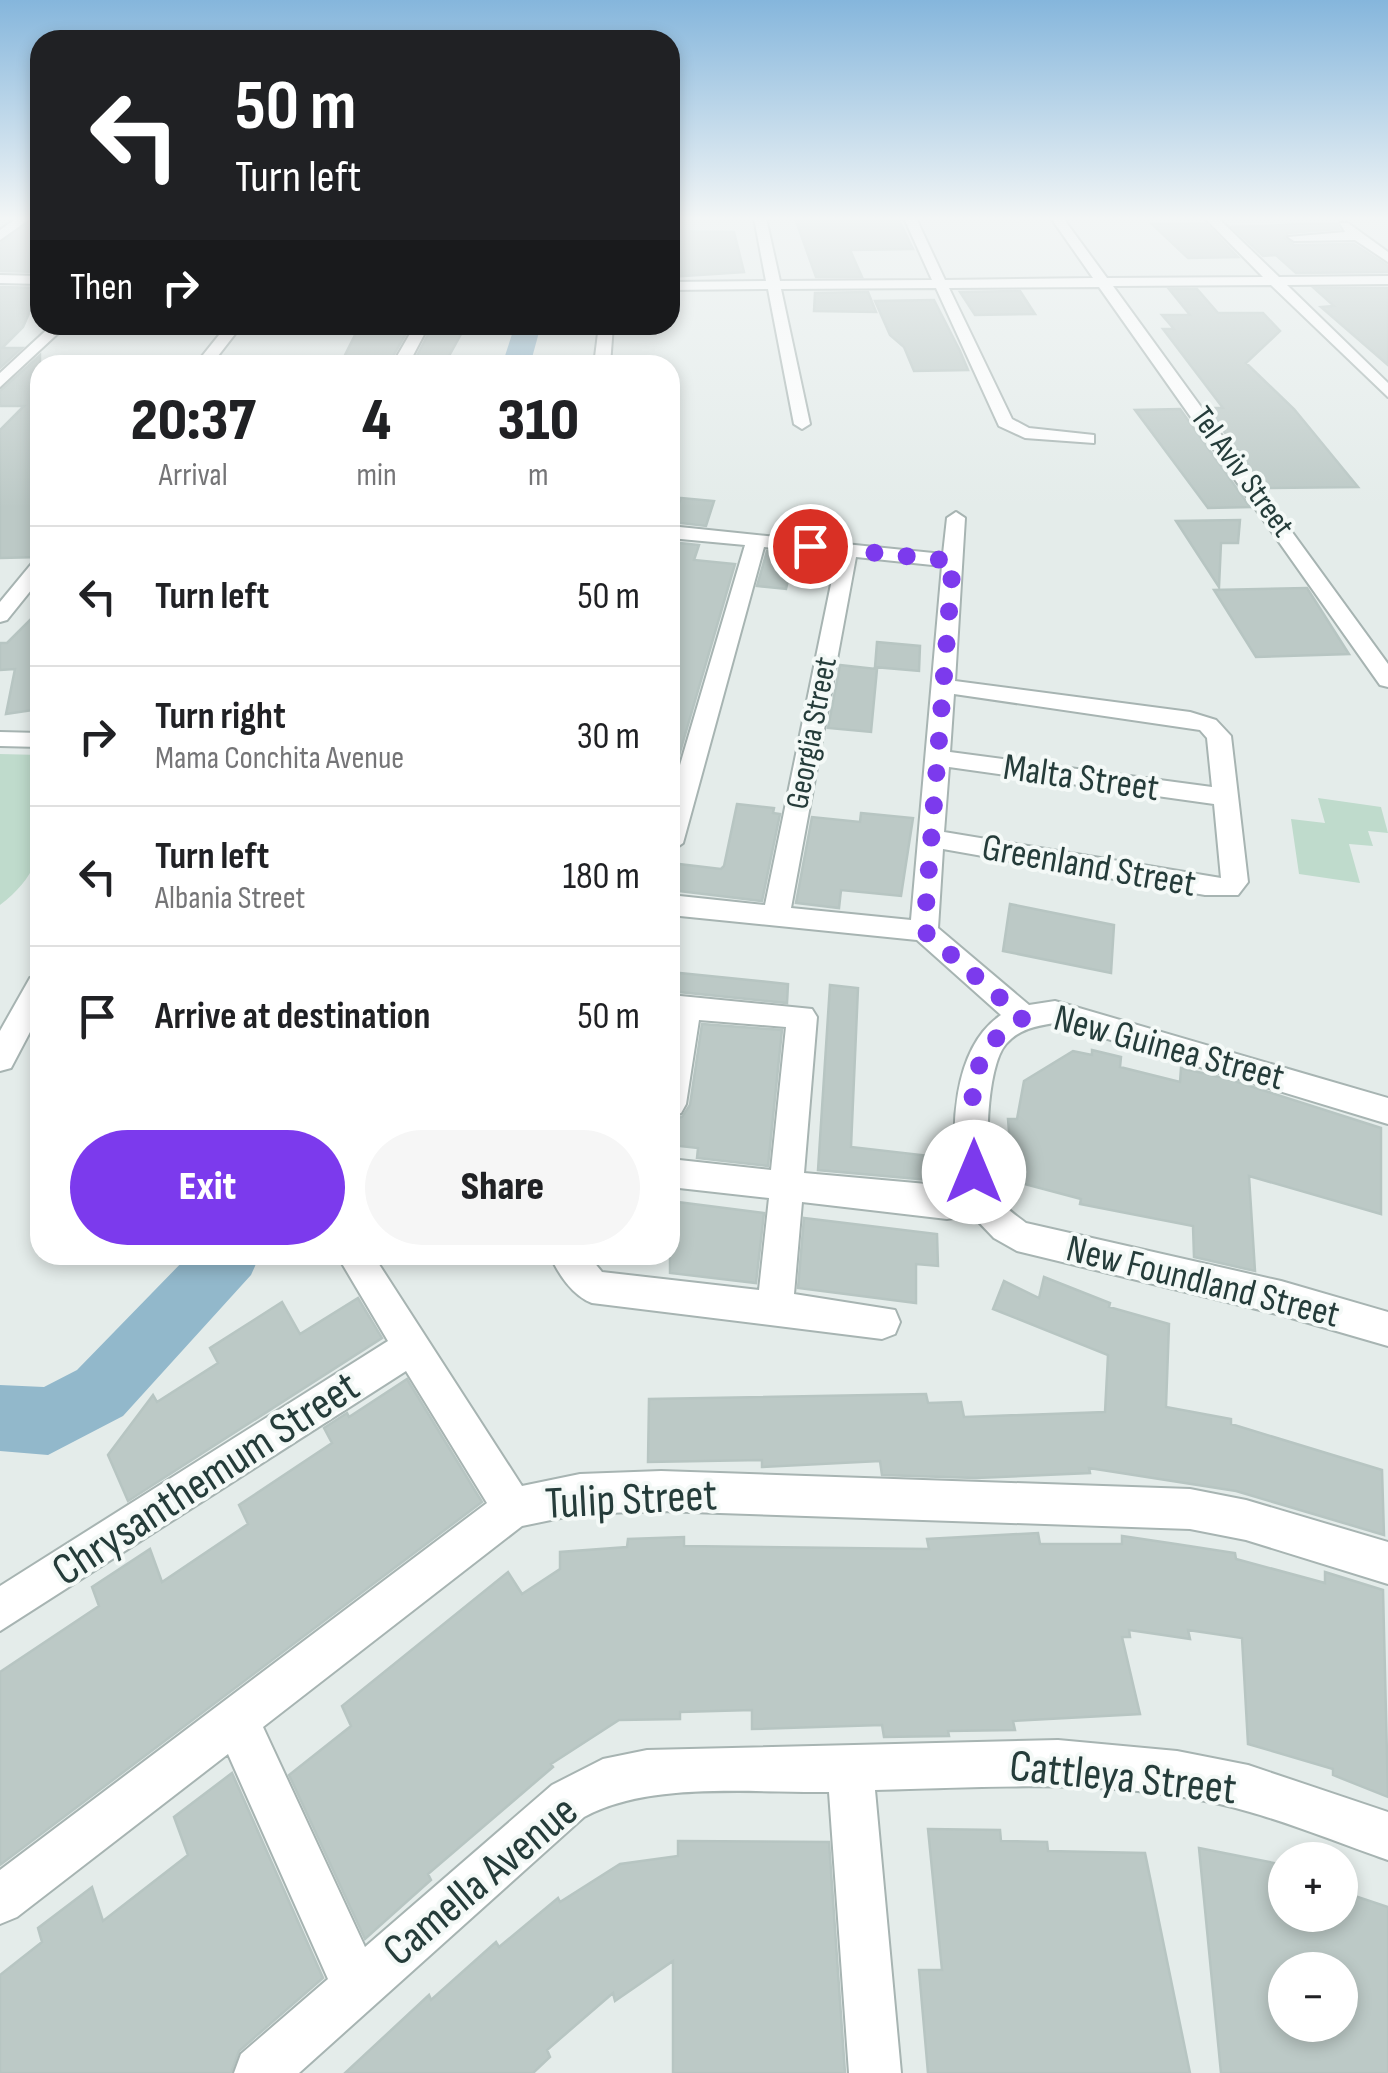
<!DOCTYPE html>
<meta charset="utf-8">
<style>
body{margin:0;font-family:"Sofia Sans Condensed",sans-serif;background:#f6f6f6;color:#202124;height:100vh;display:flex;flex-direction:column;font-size:38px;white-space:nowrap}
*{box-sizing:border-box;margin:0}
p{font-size:32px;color:#757577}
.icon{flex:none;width:55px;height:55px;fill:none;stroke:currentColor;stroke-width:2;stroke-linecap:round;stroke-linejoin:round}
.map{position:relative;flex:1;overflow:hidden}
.sheet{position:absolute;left:30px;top:355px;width:650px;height:910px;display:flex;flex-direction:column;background:#fff;border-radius:30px;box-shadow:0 5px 15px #0003}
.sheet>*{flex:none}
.guide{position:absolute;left:30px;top:30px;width:650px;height:305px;border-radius:30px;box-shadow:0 5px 15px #0003;background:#202124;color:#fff;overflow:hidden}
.buttons{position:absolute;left:1268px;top:1842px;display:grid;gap:20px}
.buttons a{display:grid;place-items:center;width:90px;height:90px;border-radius:50%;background:#fff;box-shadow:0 5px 15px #0003;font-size:50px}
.pin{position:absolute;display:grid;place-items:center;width:85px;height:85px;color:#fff;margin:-42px;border:5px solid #fff;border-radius:50%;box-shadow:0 2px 10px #0007}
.me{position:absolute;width:110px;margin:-55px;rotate:0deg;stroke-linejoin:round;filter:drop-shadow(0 0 8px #0008)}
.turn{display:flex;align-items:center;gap:35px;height:210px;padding:0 40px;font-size:45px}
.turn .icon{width:130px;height:130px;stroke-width:2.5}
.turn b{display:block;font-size:70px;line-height:85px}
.then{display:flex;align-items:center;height:95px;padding:0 40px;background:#0003;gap:20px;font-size:38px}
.eta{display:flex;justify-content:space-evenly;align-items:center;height:170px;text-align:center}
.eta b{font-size:60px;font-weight:800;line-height:70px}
.primary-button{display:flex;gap:20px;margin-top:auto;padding:20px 40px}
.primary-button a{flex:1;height:115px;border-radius:60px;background:#7c3aed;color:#fff;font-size:40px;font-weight:800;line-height:115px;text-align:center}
.primary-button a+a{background:#f6f6f6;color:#202124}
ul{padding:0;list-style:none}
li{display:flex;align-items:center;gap:30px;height:140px;padding:0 40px;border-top:2px solid #e0e0e0}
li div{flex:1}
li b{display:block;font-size:38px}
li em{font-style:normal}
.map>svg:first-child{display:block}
.green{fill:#bfdbcc}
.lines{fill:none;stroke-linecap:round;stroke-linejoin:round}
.river{fill:#92b8cb;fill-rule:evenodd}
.building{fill:#bcc9c6;stroke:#b7c5c2;stroke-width:2.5;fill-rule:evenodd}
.street-casing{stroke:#a7b4b2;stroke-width:4}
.street{fill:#fff;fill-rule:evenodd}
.route{stroke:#7c3aed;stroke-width:18;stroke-dasharray:0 32.4}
.labels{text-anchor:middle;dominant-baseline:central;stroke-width:8;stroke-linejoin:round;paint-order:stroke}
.far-street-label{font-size:32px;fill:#253c3a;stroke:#f4f9f7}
.street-label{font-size:38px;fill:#253c3a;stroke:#f4f9f7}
.near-street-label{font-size:45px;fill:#253c3a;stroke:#f4f9f7}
</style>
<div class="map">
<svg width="1388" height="2073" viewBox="0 0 1388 2073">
<rect width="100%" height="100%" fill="#e4ecea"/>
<path class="green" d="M0 754 40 755C40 820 57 862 0 905Z
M1318 798 1381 807 1388 833 1368 831 1373 846 1349 844 1360 883 1299 874 1291 819 1325 823Z"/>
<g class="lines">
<path class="river" d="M515 325H541L530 365H502Z
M189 1255H260L251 1275 123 1416 48 1455 0 1451V1385L44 1387 77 1370Z"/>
</g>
<path class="building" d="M34 218H40V272L0 271V244Z
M795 218H898L913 249 850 250 862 277H816Z
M1205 223 1238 257 1188 258 1152 224Z
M1336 223 1339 229 1288 233 1284 238 1294 245 1354 244 1388 266V272L1296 273 1276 255 1263 256 1232 227Z
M670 231 734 232 744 272 670 277Z
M0 287 40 288 23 327 2 348H22L0 368Z
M1314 288H1388V365L1321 307 1334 306Z
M1169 289H1197L1218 313H1263L1280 331 1246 363 1294 409 1358 487 1265 488 1207 408H1223L1163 329H1174L1162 315H1190Z
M1020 291 1035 314 975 315 960 292Z
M868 292 876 312 814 311 815 293Z
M934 300 960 351 968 370 914 371 904 347 890 335 875 301Z
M365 325H411L388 365H340L356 333Z
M433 325H466L444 365H412Z
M40 355V557L0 558V430L24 406H0V391Z
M1180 409 1250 507 1208 508 1135 410Z
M681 498 714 501 706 526 672 522Z
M1240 520 1238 543H1221L1219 587 1176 521Z
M670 542 699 545 694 560 735 564 673 776Z
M767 551 794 554 786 589 757 586Z
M1307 588 1349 654 1256 657 1214 590Z
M40 610V709L6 714 15 669 0 670V643H7Z
M877 642 920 646 919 671 875 667Z
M840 665 877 669 871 732 828 728Z
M737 804 774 808 773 813 780 814 762 901 670 890V863L721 869 724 866Z
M861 813 913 818 901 896 841 890 839 908 796 903 812 817 860 822Z
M1010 904 1114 925 1111 973 1003 951Z
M670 972 788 984 787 1003 670 991Z
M830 985 858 988 851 1147 939 1157V1181L818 1170Z
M702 1024 782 1030 768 1166 697 1158 698 1148 670 1145V1120L682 1117 690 1105Z
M1092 1050 1121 1057 1120 1067 1180 1082 1181 1068 1228 1079 1381 1128V1214L1249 1176 1255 1271 1194 1257 1193 1226 1080 1204 1081 1199 1013 1181 1008 1119H1017L1024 1081 1073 1051 1092 1055Z
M670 1201 764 1213 756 1283 670 1273Z
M804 1218 937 1234 938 1266 916 1264V1303L798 1288Z
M1044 1277 1110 1303 1109 1307 1169 1324 1166 1407 1231 1419V1424L1382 1470 1384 1535 1236 1491 1089 1468 1090 1473 976 1478 882 1475 880 1461 762 1467V1460L648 1462 649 1399 926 1394 928 1403 961 1402 964 1417 1105 1412 1108 1355 993 1309 1004 1281 1039 1298Z
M358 1298 382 1338 128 1501 108 1455 153 1395 157 1402 218 1363 210 1348 282 1302 300 1334Z
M407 1379 482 1502 0 1865V1672L99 1606 92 1587 150 1549 162 1582 248 1524 239 1505 332 1443 324 1428 347 1413 349 1417Z
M1038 1533 1040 1544H1122V1536L1176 1544 1235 1553 1236 1559 1325 1583V1572L1383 1590 1388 1797 1333 1775V1769L1248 1744 1242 1638 1188 1630 1190 1639 1129 1630 1130 1637H1122L1140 1714 1013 1721 1015 1730 948 1731 949 1736 884 1737 882 1725 752 1729V1710L680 1712V1719L619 1720 551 1764 553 1767 428 1874 431 1880 365 1939 289 1775 351 1726 342 1706 508 1572 522 1594 560 1569V1552L627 1547 628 1539 684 1537V1546L929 1549 927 1539Z
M232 1773 323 1978 239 2051 231 2073H0V1975L42 1942 38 1928 92 1887 103 1921 188 1855 174 1817Z
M928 1829 1000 1830 1001 1841 1047 1842 1048 1851 1145 1853 1190 2073H928L919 1970H942Z
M678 1841 829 1842 845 2073H673V1961L615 2001 613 1993 547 2050 550 2057 533 2073H345L429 1995 431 2000 496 1942 499 1947 558 1898 560 1902 620 1864 678 1856Z
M1199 1848 1279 1864 1285 1915H1340V1891L1388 1907V2073H1221ZM1285 1970H1340V2025H1285Z"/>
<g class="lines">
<defs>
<path id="street" d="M17 218H31L0 240V230Z
M754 218H766L780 281 932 280 904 218H916L945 280 1093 278 1051 218H1063L1107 278 1263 277 1205 218H1218L1279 277 1388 276V284L1287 285 1388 383V397L1271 285 1113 286 1388 664V687L1380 685 1099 287 949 288 1012 419 1029 428 1094 435V443L1025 438 999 426 936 288 781 289 810 424 802 429 794 424 768 289 670 290V282L766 281Z
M1340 223H1348L1388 252V262L1355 240 1294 241 1288 237 1345 232Z
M0 275 40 276V284L0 283Z
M52 325H67L0 387V373Z
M227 325H242L211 365H195Z
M415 325H429L408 365H392Z
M599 325H613L610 365H594Z
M956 512 965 518 955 681 1190 712 1216 720 1231 736 1248 882 1238 895H1205L943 849 938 928 1029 1005 1055 1001 1388 1098V1124L1055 1023C1036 1026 1019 1029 1006 1044 986 1066 983 1162 994 1189 999 1204 1014 1214 1026 1223L1281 1281 1388 1312V1346L1281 1315 1017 1251 994 1238 972 1215 947 1219 802 1202 794 1294 895 1310 900 1322 895 1334 882 1339 592 1303C573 1296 558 1274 550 1255H588L602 1272 759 1290 769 1198 670 1187V1159L771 1170 786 1027 699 1020 686 1104 681 1113 670 1117V995L812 1009 817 1017 804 1173 960 1187C949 1134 952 1048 1001 1015L917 940 670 915V895L765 905 837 555 764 547 683 843 670 852V799L745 545 670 538V526L943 554 947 518ZM856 557 942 566 911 920 791 908ZM954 694 1200 730 1207 738 1212 787 950 752ZM949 767 1214 804 1221 878 944 832Z
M40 560V579L7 620 0 622V602L33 562Z
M0 732 40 733V747L0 746Z
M40 975V1013L11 1068 0 1071V1031L30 978Z
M337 1255H373L522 1486 580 1474 661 1471 1190 1489 1246 1500 1388 1542V1584L1246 1540 1190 1529 661 1511 580 1514 522 1526 263 1727 365 1947 552 1785 603 1759 647 1750 1058 1740 1177 1751 1248 1765 1388 1812V1860C1342 1844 1296 1825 1250 1812 1129 1777 999 1787 875 1790L901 2073H849L829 1792C754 1793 650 1781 584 1817L299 2073H234L241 2054 328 1979 228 1754 17 1917 0 1924V1870L487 1503 406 1371 0 1631V1586L388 1341Z"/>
</defs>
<use href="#street" class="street-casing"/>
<use href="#street" class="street"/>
</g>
<linearGradient id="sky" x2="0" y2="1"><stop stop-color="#85b6dc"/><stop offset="0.43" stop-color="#f3f6f6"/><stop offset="1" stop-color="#f3f6f6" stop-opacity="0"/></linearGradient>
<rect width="1388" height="508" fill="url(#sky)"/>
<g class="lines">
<path class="route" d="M810 546 953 561 924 931 1023 1018C959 1054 973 1108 974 1172"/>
</g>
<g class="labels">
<g class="far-street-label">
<text transform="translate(1242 472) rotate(54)">Tel Aviv Street</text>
<text transform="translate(812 733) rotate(-79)">Georgia Street</text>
</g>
<g class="street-label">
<text transform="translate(1081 778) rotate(8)">Malta Street</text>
<text transform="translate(1089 866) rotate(10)">Greenland Street</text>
<text transform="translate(1169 1048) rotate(15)">New Guinea Street</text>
<text transform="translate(1203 1282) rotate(14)">New Foundland Street</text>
</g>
<g class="near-street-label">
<text transform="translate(206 1479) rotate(-33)">Chrysanthemum Street</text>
<text transform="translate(631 1500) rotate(-3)">Tulip Street</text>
<text transform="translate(1123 1778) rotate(6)">Cattleya Street</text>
<text transform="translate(481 1881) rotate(-40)">Camella Avenue</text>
</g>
</g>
</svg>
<div class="buttons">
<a>+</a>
<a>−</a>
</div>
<div class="pin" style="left:810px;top:546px;background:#d93025"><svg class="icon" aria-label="arrive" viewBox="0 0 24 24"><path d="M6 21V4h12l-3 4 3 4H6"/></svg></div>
<svg class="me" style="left:974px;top:1172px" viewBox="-20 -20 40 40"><circle r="19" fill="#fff"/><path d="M0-13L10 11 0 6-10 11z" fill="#7c3aed"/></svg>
<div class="guide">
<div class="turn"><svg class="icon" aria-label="left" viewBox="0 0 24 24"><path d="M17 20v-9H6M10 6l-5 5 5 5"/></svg><div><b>50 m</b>Turn left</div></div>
<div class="then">Then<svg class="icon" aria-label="right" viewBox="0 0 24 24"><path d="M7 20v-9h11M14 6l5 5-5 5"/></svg></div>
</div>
<section class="sheet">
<div class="eta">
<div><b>20:37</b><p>Arrival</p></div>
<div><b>4</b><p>min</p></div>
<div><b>310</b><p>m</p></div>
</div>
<ul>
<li><svg class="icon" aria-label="left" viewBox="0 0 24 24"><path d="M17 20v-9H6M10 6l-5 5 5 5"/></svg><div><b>Turn left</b></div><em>50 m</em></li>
<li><svg class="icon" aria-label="right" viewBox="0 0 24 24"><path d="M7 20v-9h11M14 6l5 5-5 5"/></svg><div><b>Turn right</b><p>Mama Conchita Avenue</p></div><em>30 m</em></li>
<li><svg class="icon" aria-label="left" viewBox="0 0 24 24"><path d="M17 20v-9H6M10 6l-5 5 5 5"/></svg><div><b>Turn left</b><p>Albania Street</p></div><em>180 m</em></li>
<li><svg class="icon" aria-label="arrive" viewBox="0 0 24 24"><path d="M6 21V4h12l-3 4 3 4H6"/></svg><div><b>Arrive at destination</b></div><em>50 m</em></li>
</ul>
<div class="primary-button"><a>Exit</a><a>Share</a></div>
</section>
</div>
